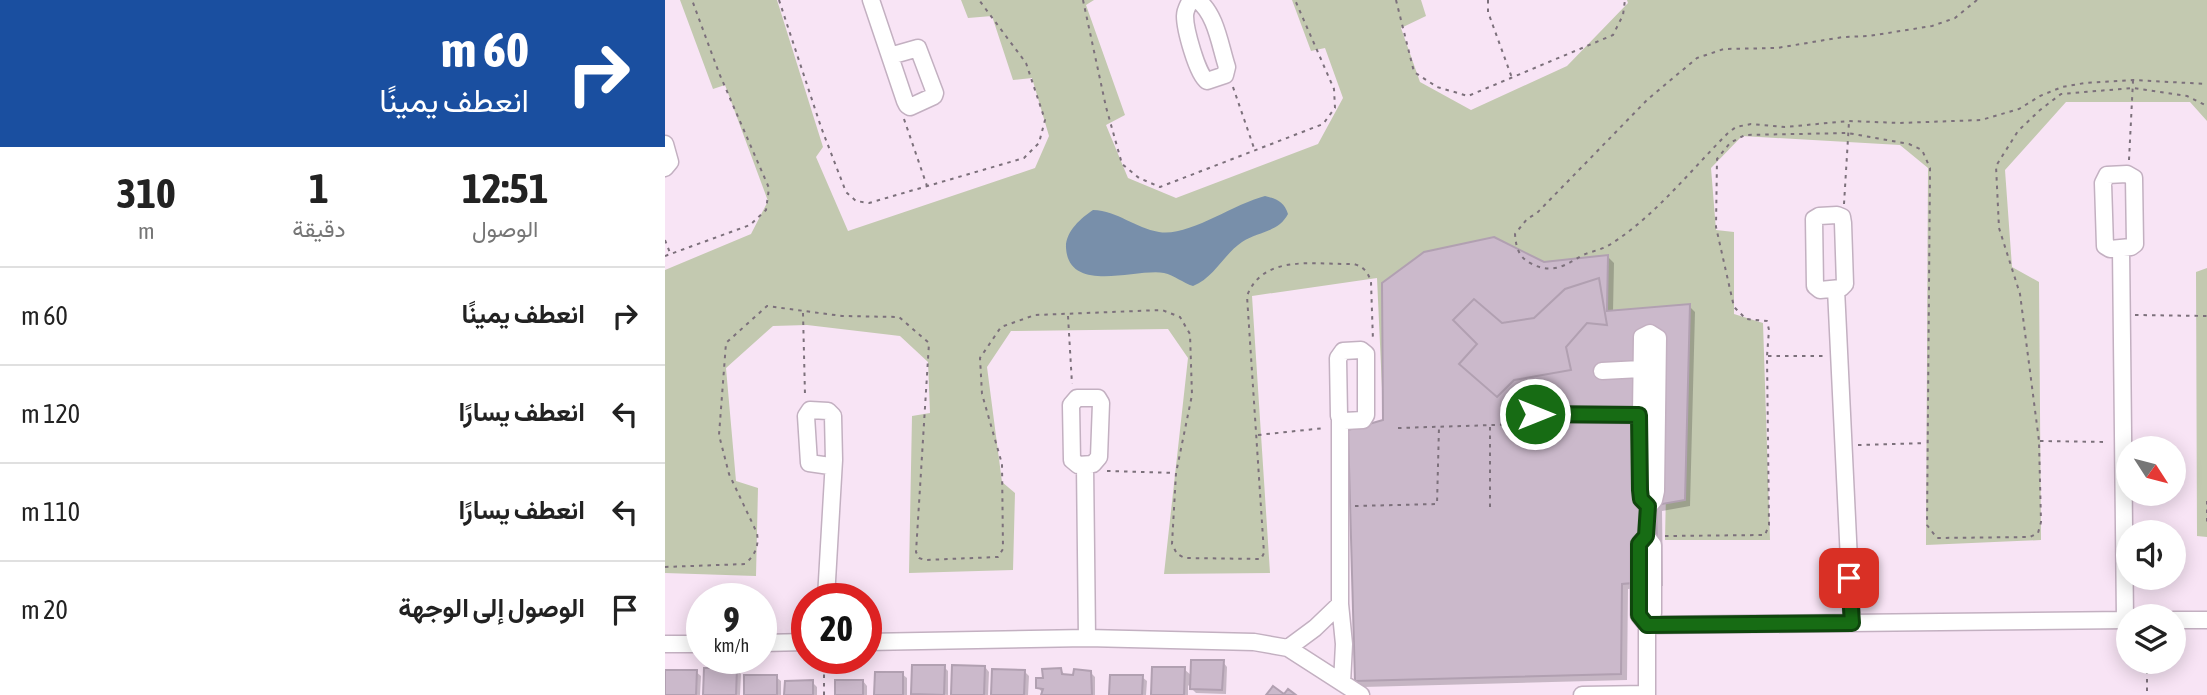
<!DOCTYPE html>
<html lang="ar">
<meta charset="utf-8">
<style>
body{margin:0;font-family:"Asap Condensed",Vazirmatn,sans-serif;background:#f6f6f6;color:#222;direction:rtl;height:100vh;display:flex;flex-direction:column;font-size:26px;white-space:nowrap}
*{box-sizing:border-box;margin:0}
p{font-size:23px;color:#767676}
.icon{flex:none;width:38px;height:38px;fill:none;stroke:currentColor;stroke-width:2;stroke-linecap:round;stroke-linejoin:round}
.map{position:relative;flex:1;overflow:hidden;direction:ltr}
.panel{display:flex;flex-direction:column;background:#fff;width:665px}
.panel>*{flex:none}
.top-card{background:#1a4fa0;color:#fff;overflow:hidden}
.needle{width:46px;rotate:126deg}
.tools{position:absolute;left:1451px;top:436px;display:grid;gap:14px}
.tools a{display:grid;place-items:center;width:70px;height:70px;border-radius:50%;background:#fff;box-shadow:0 4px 18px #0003;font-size:35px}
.speed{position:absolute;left:21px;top:583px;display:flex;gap:14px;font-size:35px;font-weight:700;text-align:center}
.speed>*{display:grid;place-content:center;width:91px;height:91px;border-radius:50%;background:#fff;box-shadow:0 4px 18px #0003;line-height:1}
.speed small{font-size:18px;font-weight:400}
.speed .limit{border:10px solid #d22;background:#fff;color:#111}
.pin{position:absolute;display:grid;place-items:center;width:60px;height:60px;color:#fff;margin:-30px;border-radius:14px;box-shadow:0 4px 10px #0006}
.me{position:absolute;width:77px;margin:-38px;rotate:90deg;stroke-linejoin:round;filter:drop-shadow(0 0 5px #0008)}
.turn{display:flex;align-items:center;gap:24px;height:147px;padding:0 21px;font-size:32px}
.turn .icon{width:91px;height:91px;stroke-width:2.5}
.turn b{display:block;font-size:49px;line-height:60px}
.eta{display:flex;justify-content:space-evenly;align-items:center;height:119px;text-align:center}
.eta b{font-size:42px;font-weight:700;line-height:49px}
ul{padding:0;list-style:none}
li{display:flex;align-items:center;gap:21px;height:98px;padding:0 21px;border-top:2px solid #e0e0e0}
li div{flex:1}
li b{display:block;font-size:26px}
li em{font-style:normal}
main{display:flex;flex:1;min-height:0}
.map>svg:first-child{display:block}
.green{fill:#c3c9b0}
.water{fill:#788faa}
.shadow{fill:#0003}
.building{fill:#cbb9cb;stroke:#b1a0b1;stroke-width:2}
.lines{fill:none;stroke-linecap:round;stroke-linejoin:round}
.minor-casing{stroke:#c3b0c1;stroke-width:19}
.path{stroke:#7c707b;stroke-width:2;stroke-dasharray:3.5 5;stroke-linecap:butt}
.minor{stroke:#fff;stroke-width:16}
.route-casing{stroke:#0f460d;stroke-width:18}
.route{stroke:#176c14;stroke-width:12}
</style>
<main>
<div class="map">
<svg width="1542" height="695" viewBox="0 0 1542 695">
<rect width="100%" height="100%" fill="#f8e4f5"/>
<path class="green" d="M15 0H112L158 147 151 157 183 231 370 168 384 136 367 78 348 80 327 16 303 18 296 0H429L421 5 460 115 441 125 463 178 511 198 653 144 678 98 660 48 646 51 627 0H756L761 16 736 28 755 82 806 110 902 66 963 3 962 0H1542V121L1525 102H1401L1340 170 1347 267 1374 282 1376 540 1261 545 1263 168 1235 145 1077 136 1046 168 1051 230 1069 232V314L1098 323 1105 540H1000L1001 492 719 432 712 278 587 296 605 573 499 574 523 358 503 329 346 331 322 367 337 482 350 493 348 570 244 573 247 416 265 413 263 362 235 336 142 325 108 326 61 368 71 481 93 488 91 576 0 573V270L86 234 103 201 60 85 48 89Z
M1542 268V537L1532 536 1531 272Z"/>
<path class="water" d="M600 196C612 199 619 202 623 214 613 233 593 231 577 242 558 255 550 277 528 286 518 283 509 275 499 273 472 268 404 295 401 248 400 232 416 218 428 210 453 211 470 228 494 232 524 237 568 204 600 196Z"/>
<path class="shadow" d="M943 257 949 263 948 312 1024 306 1030 312 1025 506 997 511 998 586 963 589 962 680 698 687 691 681 720 422 878 264Z
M558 662 562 667 561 694 531 693 523 685V695H487L519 669 527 676Z
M279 667 283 671V695L247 693Z
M320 667 324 672 323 695H289Z
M71 670 76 674 75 695H40Z
M396 670 400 675 409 676 425 672 430 677V695H379L373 687 379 679Z
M359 671 364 676 363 695H328Z
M31 672 36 676 35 695H0Z
M237 674 242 678V695H211Z
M111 677 116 681V695H80Z
M477 677 482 681 481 695H446Z
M198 681 202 686V695H171Z
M147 682 152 687V695H121Z"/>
<path class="building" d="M829 237 879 262 943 255 942 311 1025 304 1020 500 991 505 993 581 957 584 956 674 690 681 683 430 718 420 717 283 759 252Z
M934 278 942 325 922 323 901 347 906 370 849 380 832 397 794 364 812 344 788 320 809 299 837 323 869 318 900 289Z
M526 660H559L557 690 525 689Z
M247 665H280L279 695 246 694Z
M287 665 320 666 319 695H286Z
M487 667H520L519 695H486Z
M39 668H72L71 695H38Z
M396 668 397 674 408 675 409 669 426 671 427 695H376L378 689 371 688V678H378L377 669Z
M327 669 360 670 359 695H326Z
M0 670H32L31 695H0Z
M210 672H238V695H209Z
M79 675H112V695H79Z
M445 675H478L477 695H444Z
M148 680V695H119L120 681Z
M170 680H198V695H170Z
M608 686 619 694 623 689 631 695H601Z"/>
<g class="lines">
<defs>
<path id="minor" d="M206 0 240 101 242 105 245 107 269 96 270 93 253 48 225 56
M526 0C523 5 520 10 520 16 520 29 532 74 542 81L560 75 562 67C555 46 551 13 532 0
M0 144 5 162 0 168
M1462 174 1469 178 1470 244 1466 247 1445 249 1440 246 1438 183 1442 175Z
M1172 215 1177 217 1178 223 1180 284 1176 288 1155 290 1150 286 1149 219 1154 216Z
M1456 248 1460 620
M1171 289 1187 623
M696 350 701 354V415L698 420 679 421 674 416 673 358 678 351Z
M937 371 976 369
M412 398H433L436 403 434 457 428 464 413 465 407 460 406 405Z
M870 414 974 415
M675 419V604L679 644 677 683
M420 465 422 638
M981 536 974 544V615L982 625
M161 598 169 460 168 416 163 411 145 410 141 416 144 463 165 466 168 464
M1508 620H1542
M982 625 1463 620
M201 642 422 638 589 642 623 648 696 695
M96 643 142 642
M0 644H37
M623 648 650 628 675 604
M917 695 982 694
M982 695V625L988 613V545L981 536 983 507 989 500 991 491 993 338 985 333 977 337 975 490 976 499 983 507"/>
</defs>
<use href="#minor" class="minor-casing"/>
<path class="path" d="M114 0 156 127 181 192 191 201 204 203 359 158 374 143 380 120 361 63 314 0
M418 0 441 107 457 164 474 178 495 187 658 124 670 108 669 89 630 0
M731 0 749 72 772 87 803 96 948 35 958 15 960 0
M823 0V12L847 78
M1312 0 1290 18 1267 26 1204 36 1178 37 1112 48 1059 49 1032 58 983 99 872 213 862 219 850 234C851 248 854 258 867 264 886 274 900 266 916 256 926 251 937 250 946 244 991 215 1025 171 1063 133L1071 127 1086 124 1120 127 1184 121 1235 123 1316 120 1354 109 1375 96 1397 87 1420 83 1468 80 1542 84
M568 87 590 151
M239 119 262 186
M1464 160 1468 81
M1179 204 1184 122
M0 240 5 253
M0 256 85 225 101 210 104 188 54 73 27 0
M138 313 140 395
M1470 315 1542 316
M403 316 407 384
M1103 356H1160
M825 427V510
M733 428 862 424
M593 435 660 428
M1375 441 1443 442
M1193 445 1261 443
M442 471 510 473
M1542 501V524
M690 506 772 504 774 427
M1000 536 1100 535 1104 525 1102 356 1104 330 1102 321 1081 319 1069 307 1051 227 1052 159 1065 143 1080 135 1183 133 1244 144 1257 150 1265 168 1262 525 1272 538 1365 537 1373 533 1376 522 1374 441 1355 294 1334 228 1331 166 1353 131 1375 110 1396 94 1468 88 1522 96 1542 106
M0 567 80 564C90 555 94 547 92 533L64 474 54 435 61 343 102 306 177 316 234 317 264 343 251 552 254 558 260 560 333 557 338 549 337 464 317 394 315 358 336 327 370 315 497 310 515 317 525 334 527 395 511 473 507 544 512 554 520 558 596 559 599 553 582 296C598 253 651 265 689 264 699 267 703 272 706 282L708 341
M1482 662V695
M159 695V658"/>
<use href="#minor" class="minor"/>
</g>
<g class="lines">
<defs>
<path id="route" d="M870 414 974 415 975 490 976 499 983 506 981 536 974 544V615L982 625 1187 623 1184 578"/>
</defs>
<use href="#route" class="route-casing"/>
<use href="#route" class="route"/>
</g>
</svg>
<div class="tools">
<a><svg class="needle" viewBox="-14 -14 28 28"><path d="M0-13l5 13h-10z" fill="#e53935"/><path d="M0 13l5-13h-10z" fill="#767676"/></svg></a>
<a><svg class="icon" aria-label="sound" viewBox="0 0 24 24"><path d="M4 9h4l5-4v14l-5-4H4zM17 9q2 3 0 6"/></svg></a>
<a><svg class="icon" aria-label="layers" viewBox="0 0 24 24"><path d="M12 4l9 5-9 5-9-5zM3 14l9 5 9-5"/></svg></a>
</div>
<div class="speed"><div>9<small>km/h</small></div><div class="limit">20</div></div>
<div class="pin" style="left:1184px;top:578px;background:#d93025"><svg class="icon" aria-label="arrive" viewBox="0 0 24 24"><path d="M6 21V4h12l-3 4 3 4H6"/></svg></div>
<svg class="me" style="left:870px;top:414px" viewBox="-20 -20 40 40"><circle r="17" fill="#176c14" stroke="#fff" stroke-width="3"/><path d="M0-11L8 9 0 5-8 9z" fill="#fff"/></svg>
</div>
<section class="panel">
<div class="top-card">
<div class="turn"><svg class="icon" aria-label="right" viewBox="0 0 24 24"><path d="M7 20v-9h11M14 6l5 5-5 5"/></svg><div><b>60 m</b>انعطف يمينًا</div></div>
</div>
<div class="eta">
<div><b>12:51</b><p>الوصول</p></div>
<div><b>1</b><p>دقيقة</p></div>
<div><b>310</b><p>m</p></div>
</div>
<ul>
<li><svg class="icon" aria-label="right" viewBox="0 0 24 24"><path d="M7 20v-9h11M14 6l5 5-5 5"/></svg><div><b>انعطف يمينًا</b></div><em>60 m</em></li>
<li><svg class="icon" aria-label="left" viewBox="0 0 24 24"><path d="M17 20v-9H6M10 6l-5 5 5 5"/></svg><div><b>انعطف يسارًا</b></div><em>120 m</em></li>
<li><svg class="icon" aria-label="left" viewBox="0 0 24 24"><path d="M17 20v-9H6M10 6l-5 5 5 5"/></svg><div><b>انعطف يسارًا</b></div><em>110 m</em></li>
<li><svg class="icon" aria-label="arrive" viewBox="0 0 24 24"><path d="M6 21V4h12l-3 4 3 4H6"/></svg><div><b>الوصول إلى الوجهة</b></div><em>20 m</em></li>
</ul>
</section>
</main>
